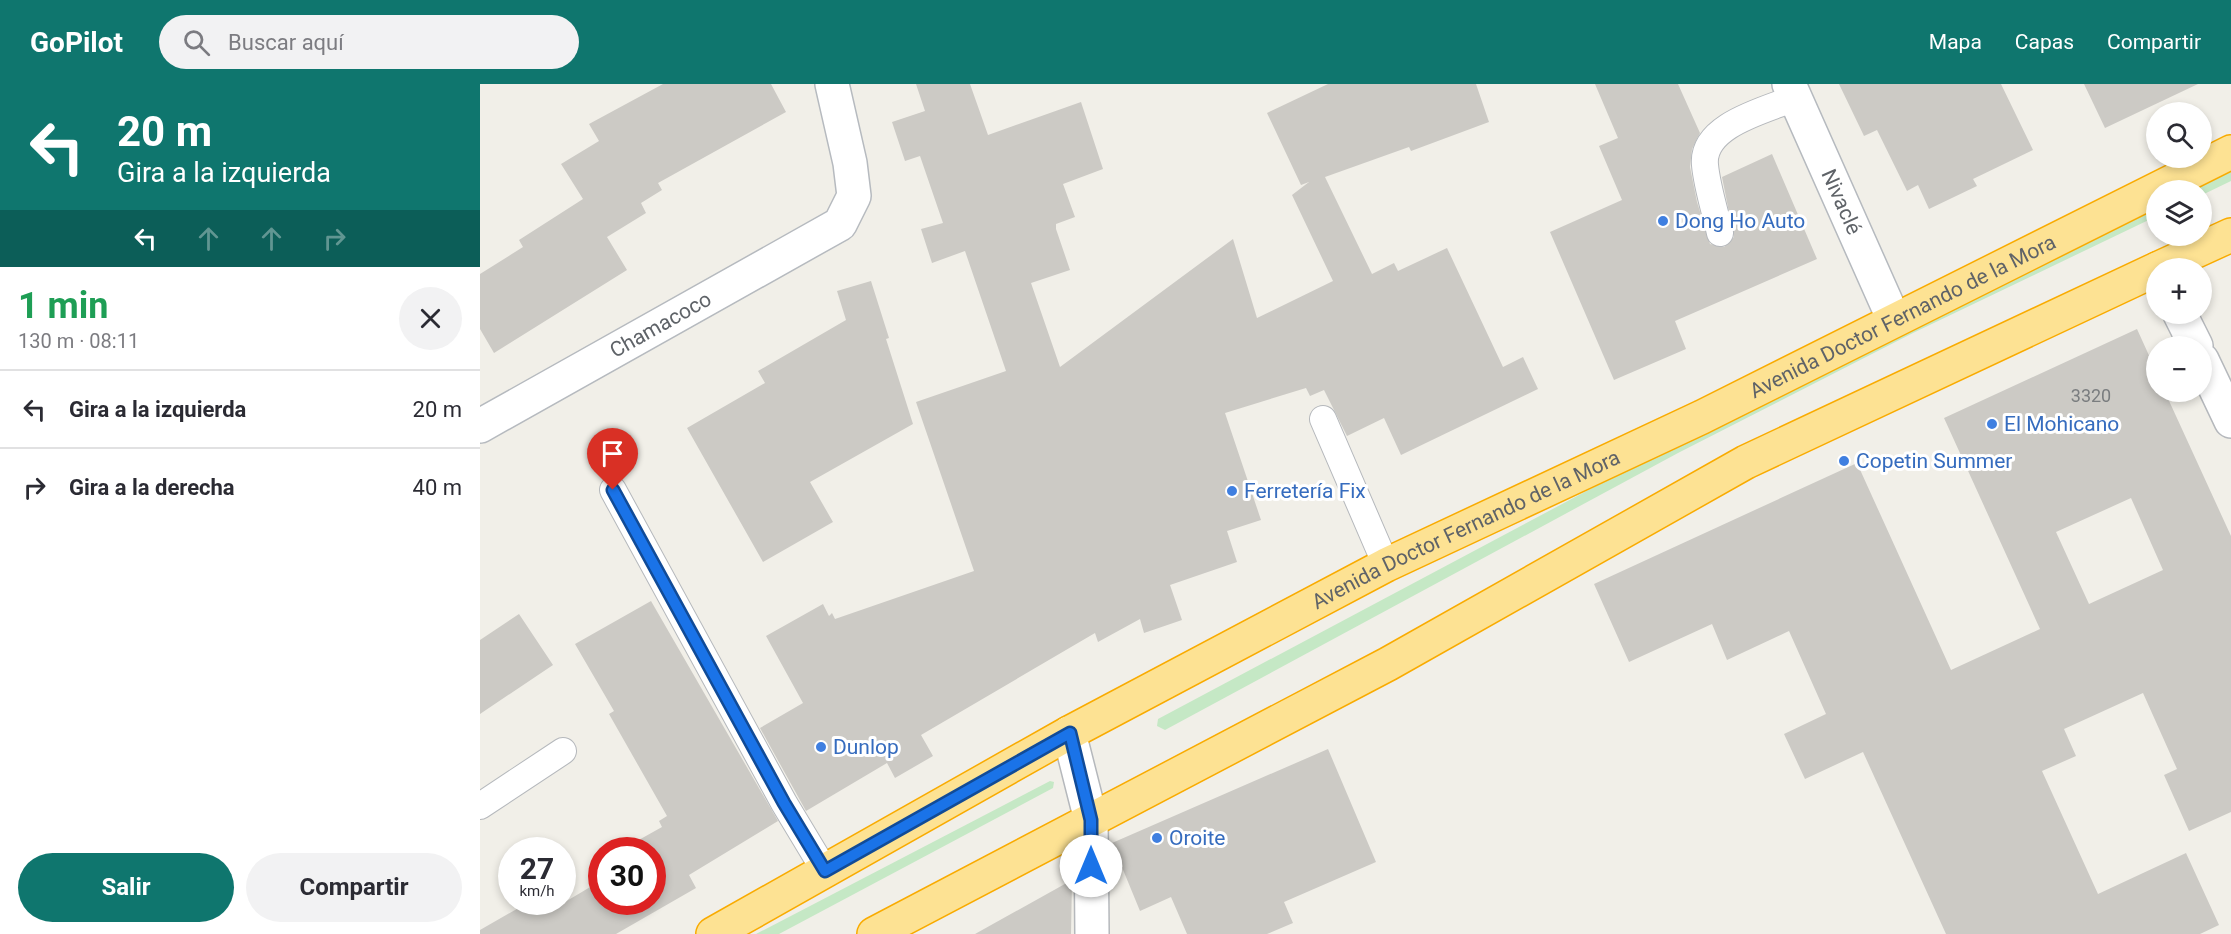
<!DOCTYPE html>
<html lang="es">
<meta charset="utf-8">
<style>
body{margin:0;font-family:Roboto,sans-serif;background:#f2f2f3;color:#2b2b33;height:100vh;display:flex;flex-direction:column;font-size:22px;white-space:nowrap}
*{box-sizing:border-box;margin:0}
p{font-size:20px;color:#7c7c81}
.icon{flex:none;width:33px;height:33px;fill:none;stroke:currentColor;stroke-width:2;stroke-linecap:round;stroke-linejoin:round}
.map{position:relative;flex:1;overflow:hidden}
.side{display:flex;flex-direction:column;background:#fff;width:480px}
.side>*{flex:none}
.guide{background:#0f766e;color:#fff;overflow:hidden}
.fabs{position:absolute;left:1666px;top:18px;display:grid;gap:12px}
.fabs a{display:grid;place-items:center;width:66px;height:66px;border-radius:50%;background:#fff;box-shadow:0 3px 9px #0003;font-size:30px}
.speed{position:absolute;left:18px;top:753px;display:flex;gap:12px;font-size:30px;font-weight:700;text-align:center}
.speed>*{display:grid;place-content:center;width:78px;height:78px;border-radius:50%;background:#fff;box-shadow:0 3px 9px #0003;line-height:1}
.speed small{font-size:15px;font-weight:400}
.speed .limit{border:9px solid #d22;background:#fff;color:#111}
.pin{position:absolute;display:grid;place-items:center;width:51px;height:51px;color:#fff;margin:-62px -26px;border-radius:50% 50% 50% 0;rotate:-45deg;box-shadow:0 0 6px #0007}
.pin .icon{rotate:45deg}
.me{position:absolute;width:66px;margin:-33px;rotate:0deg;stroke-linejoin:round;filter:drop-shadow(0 0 4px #0008)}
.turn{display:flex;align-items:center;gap:21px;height:126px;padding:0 18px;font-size:27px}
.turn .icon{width:78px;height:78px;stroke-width:2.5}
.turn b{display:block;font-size:42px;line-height:51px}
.lanes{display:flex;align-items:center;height:57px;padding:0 18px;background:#0003;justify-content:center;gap:30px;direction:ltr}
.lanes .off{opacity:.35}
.round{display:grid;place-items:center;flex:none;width:63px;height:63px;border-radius:32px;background:#f2f2f3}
.headline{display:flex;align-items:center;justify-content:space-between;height:102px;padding:0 18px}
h1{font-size:36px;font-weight:700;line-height:45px;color:#1e9e55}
.button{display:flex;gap:12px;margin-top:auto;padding:12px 18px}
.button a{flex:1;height:69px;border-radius:36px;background:#0f766e;color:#fff;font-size:24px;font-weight:700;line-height:69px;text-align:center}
.button a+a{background:#f2f2f3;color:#2b2b33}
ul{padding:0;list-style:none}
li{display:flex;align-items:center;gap:18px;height:78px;padding:0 18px;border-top:2px solid #e1e1e2}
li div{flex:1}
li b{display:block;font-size:22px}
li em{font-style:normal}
header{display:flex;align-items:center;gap:36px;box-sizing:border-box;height:84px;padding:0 30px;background:#0f766e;color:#fff}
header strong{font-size:28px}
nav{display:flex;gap:33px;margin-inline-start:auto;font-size:21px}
.search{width:420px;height:54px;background:#f2f2f3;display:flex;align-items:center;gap:15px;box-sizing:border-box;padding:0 21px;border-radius:33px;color:#7c7c81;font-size:22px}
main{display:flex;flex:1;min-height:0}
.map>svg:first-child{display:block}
.green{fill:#c5e8c5}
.building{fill:#cccac5;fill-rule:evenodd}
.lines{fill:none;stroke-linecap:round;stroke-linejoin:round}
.lane-casing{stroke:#b5b8bc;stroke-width:28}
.street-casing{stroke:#b5b8bc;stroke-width:36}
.secondary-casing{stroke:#b6babf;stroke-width:36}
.highway-casing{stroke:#f9ab00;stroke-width:36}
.lane{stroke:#fff;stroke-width:26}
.street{stroke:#fff;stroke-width:33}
.secondary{stroke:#fff;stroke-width:33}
.highway{stroke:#fde293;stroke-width:33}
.route-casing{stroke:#114b97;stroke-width:15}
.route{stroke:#1a73e8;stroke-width:10}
.shop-dot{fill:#3f7fe0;stroke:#fff;stroke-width:2}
.labels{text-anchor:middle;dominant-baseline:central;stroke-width:6;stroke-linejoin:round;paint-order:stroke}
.number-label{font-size:18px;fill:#7a7d7f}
.street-label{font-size:21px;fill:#5f6368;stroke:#fff}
.shop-label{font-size:21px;fill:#366cbe;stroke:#fff;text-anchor:start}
</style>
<header>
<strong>GoPilot</strong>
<div class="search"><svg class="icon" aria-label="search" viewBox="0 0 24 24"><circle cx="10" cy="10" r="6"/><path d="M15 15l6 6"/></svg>Buscar aquí</div>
<nav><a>Mapa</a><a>Capas</a><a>Compartir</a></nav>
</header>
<main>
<section class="side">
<div class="guide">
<div class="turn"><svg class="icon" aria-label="left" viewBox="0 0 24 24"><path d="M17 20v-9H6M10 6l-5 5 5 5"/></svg><div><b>20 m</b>Gira a la izquierda</div></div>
<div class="lanes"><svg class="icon" aria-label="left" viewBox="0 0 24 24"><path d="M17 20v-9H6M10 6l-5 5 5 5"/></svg><svg class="icon off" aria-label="ahead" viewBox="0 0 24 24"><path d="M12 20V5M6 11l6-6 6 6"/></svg><svg class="icon off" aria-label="ahead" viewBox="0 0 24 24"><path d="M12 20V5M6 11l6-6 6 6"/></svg><svg class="icon off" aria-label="right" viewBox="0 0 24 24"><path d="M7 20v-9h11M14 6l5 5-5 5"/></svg></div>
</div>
<div class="headline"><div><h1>1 min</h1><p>130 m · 08:11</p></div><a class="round"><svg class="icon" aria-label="close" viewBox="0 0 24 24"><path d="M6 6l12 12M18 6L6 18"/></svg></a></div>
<ul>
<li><svg class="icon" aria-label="left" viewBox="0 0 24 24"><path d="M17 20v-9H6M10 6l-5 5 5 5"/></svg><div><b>Gira a la izquierda</b></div><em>20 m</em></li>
<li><svg class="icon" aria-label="right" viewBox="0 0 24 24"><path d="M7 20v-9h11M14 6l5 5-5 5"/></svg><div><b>Gira a la derecha</b></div><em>40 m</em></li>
</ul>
<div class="button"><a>Salir</a><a>Compartir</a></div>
</section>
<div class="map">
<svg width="1751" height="850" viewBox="0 0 1751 850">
<rect width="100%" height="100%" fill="#f1efe8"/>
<path class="green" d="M1751 87V97L1722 111V106H1709Z
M1677 122V132L1433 249 1198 369 685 646 677 642 678 635 1193 361Z
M570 697 574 698 573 704 299 850H276Z"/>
<path class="building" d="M183 0H291L306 28 178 99 182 106 161 119 166 129 127 153 147 186 14 269 0 245V190L43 163 39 156 103 115 81 80 119 57 109 40Z
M436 0H490L508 51 601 18 623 85 583 100 595 133 576 140V145L590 186 551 199 580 283 753 155 777 234 853 197 812 111 829 98 821 101 787 29 848 0H996L1009 38 931 67 929 63 845 93 892 190 914 179 918 187 967 164 1023 283 1043 273 1058 305 921 371 904 334 867 352 844 306 830 312 826 304 745 329 781 436 747 447 757 478 690 501 702 536 664 549 660 535 618 558 615 549 441 651 453 672 415 694 407 679 326 727 280 644 323 619 286 552 343 520 349 532 352 529 355 535 494 487 436 318 526 287 485 167 452 179 441 145 463 139 440 72 425 77 412 38 445 27Z
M1115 0H1198L1220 49 1212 65 1210 83 1217 118 1230 160 1244 163 1254 153 1242 93 1292 70 1337 175 1195 237 1206 265 1134 296 1070 148 1142 116 1119 62 1138 54Z
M1359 0H1521L1553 66 1493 95 1497 102 1449 125 1438 101 1427 107 1397 46 1384 52Z
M1604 0H1718L1625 44Z
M391 197 409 254 406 255 433 340 330 398 353 438 283 478 207 344 285 299 278 287 366 236 357 207Z
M1657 245 1677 289V308H1685L1751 452V728L1709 747 1684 691 1697 685 1663 609 1584 645 1596 672 1562 687 1618 810 1706 769 1739 841 1720 850H1466L1383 668 1325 695 1304 650 1346 630 1309 547 1247 576 1232 540 1149 578 1114 500 1377 379 1471 586 1560 545 1464 334ZM1651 414 1683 486 1609 520 1576 448Z
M171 517 298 737 209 791 216 804 136 850H0V846L49 818H85L122 796V818H172V766H151L148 762 182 743 179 737 187 732 129 630 134 627 95 560Z
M39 530 73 581 0 630V556Z
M848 665 896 778 804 818 813 839 787 850H707L691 813 660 827 632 759Z
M592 796 591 850H495Z"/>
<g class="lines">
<defs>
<path id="lane" d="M1240 149C1235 127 1227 103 1225 81 1221 41 1286 26 1315 14
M843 335 906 481
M133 406 304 719 345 787
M0 722 83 667"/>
<path id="street" d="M1700 230 1716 262
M1722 276 1751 337
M589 649 611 736 612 850"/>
<g id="secondary">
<path id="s1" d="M1309 0 1414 236"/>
<path id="s2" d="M0 342 360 140 374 112 370 79 352 0"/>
</g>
<g id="highway">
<path d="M1679 184 1751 151"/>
<path id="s3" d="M233 850 589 649 906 481 1222 333 1751 68"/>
<path d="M394 850 908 580 1266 378 1677 185"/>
</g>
</defs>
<use href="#lane" class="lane-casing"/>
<use href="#street" class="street-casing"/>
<use href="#secondary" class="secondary-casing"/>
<use href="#highway" class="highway-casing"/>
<use href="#lane" class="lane"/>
<use href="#street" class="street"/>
<use href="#secondary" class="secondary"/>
<use href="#highway" class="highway"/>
</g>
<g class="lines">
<defs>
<path id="route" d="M133 406 304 719 345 787 590 649 611 736V782"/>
</defs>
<use href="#route" class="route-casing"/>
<use href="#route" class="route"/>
</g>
<g class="shop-dot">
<circle cx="1183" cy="137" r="6"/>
<circle cx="1512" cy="340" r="6"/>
<circle cx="1364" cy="377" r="6"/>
<circle cx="752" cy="407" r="6"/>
<circle cx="341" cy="663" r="6"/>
<circle cx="677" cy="754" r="6"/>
</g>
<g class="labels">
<g class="number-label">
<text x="1611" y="311">3320</text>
</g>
<g class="street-label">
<text stroke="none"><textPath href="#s1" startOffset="129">Nivaclé</textPath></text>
<text stroke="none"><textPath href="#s3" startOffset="1341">Avenida Doctor Fernando de la Mora</textPath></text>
<text stroke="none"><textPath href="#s2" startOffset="207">Chamacoco</textPath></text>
<text stroke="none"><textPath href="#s3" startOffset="855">Avenida Doctor Fernando de la Mora</textPath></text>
</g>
<g class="shop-label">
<text x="1195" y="137">Dong Ho Auto</text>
<text x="1524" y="340">El Mohicano</text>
<text x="1376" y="377">Copetin Summer</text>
<text x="764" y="407">Ferretería Fix</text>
<text x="353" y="663">Dunlop</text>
<text x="689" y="754">Oroite</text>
</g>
</g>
</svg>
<div class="fabs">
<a><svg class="icon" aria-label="search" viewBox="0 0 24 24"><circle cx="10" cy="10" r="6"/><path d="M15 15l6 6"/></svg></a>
<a><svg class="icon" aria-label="layers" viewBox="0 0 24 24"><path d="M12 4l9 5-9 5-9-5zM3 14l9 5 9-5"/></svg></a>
<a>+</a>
<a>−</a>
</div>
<div class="speed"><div>27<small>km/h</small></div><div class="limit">30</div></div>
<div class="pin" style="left:133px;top:406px;background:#d93025"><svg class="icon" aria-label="arrive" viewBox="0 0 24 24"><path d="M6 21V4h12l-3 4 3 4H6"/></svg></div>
<svg class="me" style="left:611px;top:782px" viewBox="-20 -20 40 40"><circle r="19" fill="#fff"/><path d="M0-13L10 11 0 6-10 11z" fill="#1a73e8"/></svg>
</div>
</main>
